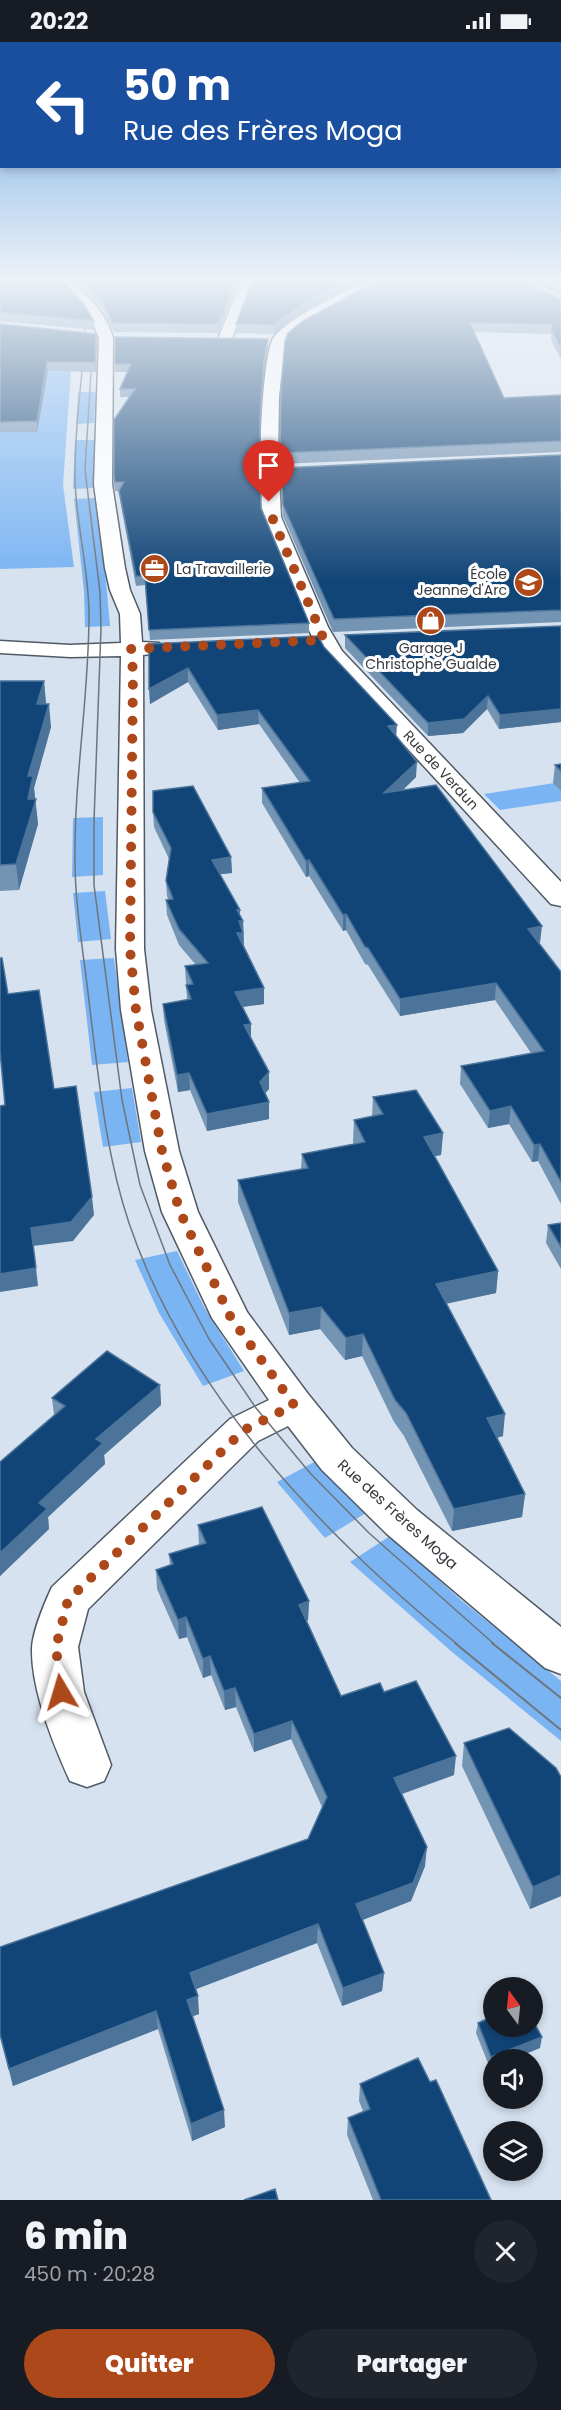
<!DOCTYPE html>
<html lang="fr">
<meta charset="utf-8">
<style>
body{margin:0;font-family:Poppins,sans-serif;background:#20242c;color:#f1f3f6;height:100vh;display:flex;flex-direction:column;font-size:22px;white-space:nowrap}
*{box-sizing:border-box;margin:0}
p{font-size:20px;color:#9ea1a6}
.icon{flex:none;width:33px;height:33px;fill:none;stroke:currentColor;stroke-width:2;stroke-linecap:round;stroke-linejoin:round}
.map{position:relative;height:2158px;overflow:hidden}
.sheet{display:flex;flex-direction:column;background:#171b24;flex:1}
.sheet>*{flex:none}
.guide{position:absolute;left:0px;top:0px;width:561px;height:126px;box-shadow:0 3px 9px #0003;background:#1a4fa0;color:#fff;overflow:hidden}
.needle{width:39px;rotate:345deg}
.buttons{position:absolute;left:483px;top:1935px;display:grid;gap:12px}
.buttons a{display:grid;place-items:center;width:60px;height:60px;border-radius:50%;background:#171b24;box-shadow:0 3px 9px #0003;font-size:30px}
.pin{position:absolute;display:grid;place-items:center;width:51px;height:51px;color:#fff;margin:-62px -26px;border-radius:50% 50% 50% 0;rotate:-45deg;box-shadow:0 0 6px #0007}
.pin .icon{rotate:45deg}
.me{position:absolute;width:66px;margin:-33px;rotate:353deg;stroke-linejoin:round;filter:drop-shadow(0 0 4px #0008)}
.turn{display:flex;align-items:center;gap:21px;height:126px;padding:0 24px;font-size:27px}
.turn .icon{width:78px;height:78px;stroke-width:2.5}
.turn b{display:block;font-size:42px;line-height:51px}
.round{display:grid;place-items:center;flex:none;width:63px;height:63px;border-radius:32px;background:#20242c}
.summary{display:flex;align-items:center;justify-content:space-between;height:102px;padding:0 24px}
h1{font-size:36px;font-weight:800;line-height:45px}
.button{display:flex;gap:12px;margin-top:auto;padding:12px 24px}
.button a{flex:1;height:69px;border-radius:36px;background:#ad481b;color:#fff;font-size:24px;font-weight:800;line-height:69px;text-align:center}
.button a+a{background:#20242c;color:#f1f3f6}
.status{display:flex;justify-content:space-between;align-items:center;height:42px;padding:0 30px;background:#171b24;direction:ltr}
.status svg{height:16px;fill:currentColor}
.map>svg:first-child{display:block}
.green{fill:#7ab4f2}
.lines{fill:none;stroke-linecap:round;stroke-linejoin:round}
.pedestrian-casing{stroke:#505a65;stroke-width:3}
.minor-casing{stroke:#505a65;stroke-width:3}
.pedestrian{fill:#fff;fill-rule:evenodd}
.minor{fill:#fff;fill-rule:evenodd}
.tram-far1{stroke:#6d757d;stroke-width:1.5}
.tram{stroke:#6d757d;stroke-width:2}
.wall{fill:#7494b3}
.shaded-wall{fill:#4c749b}
.building{fill:#114577;stroke:#4c749b;stroke-width:1.5}
.route{stroke:#ad481b;stroke-width:10;stroke-dasharray:0 18}
.labels{text-anchor:middle;dominant-baseline:central;stroke-width:6;stroke-linejoin:round;paint-order:stroke}
.far-poi-label{font-size:14px;fill:#353a3f;stroke:#fff;text-anchor:start}
.far-street-label{font-size:14px;fill:#353a3f;stroke:#fff}
.street-label{font-size:15px;fill:#353a3f;stroke:#fff}
</style>
<div class="status"><b>20:22</b><svg viewBox="0 0 49 12"><path d="M0 12V9h3v3zM5 12V6h3v6zM10 12V3h3v9zM15 12V0h3v12zM26 1h20v11H26zM47 4h2v5h-2z"/></svg></div>
<div class="map">
<svg width="561" height="2158" viewBox="0 0 561 2158">
<rect width="100%" height="100%" fill="#d6e2ef"/>
<path class="green" d="M71 329 63 443 74 525 0 527V330Z
M78 350H96L94 381 76 382Z
M75 398H94V446L73 447Z
M95 456 106 539 110 584 85 585 84 549 74 457Z
M561 740V759L500 768 484 752Z
M103 775V833L72 835 73 776Z
M105 849 111 897 78 900 73 851Z
M114 916 128 1020 92 1023 80 918Z
M132 1046 141 1100 103 1105 94 1050Z
M177 1209 204 1265 244 1329 203 1344 159 1271 135 1218Z
M316 1419 366 1471 325 1496 277 1440Z
M390 1494 461 1558 561 1639V1699L452 1610 350 1520Z"/>
<g class="lines">
<defs>
<path id="pedestrian" d="M126 237 125 241 121 242 64 243 58 240 61 237Z
M350 237H382L383 239C375 245 357 242 350 237Z"/>
<path id="minor" d="M55 237H69C88 254 106 270 113 296L112 442 125 526 130 548 140 572 142 600 159 601 162 606 159 611 143 613 144 907 151 968 179 1109 198 1170 247 1270 308 1352 352 1406 417 1468 561 1585V1632L545 1626 387 1492 322 1428 288 1384 258 1399 88 1567 78 1605 84 1650 111 1723 104 1739 87 1745 70 1739C53 1702 31 1647 32 1606 33 1589 45 1560 52 1545L230 1377 269 1358 212 1276 162 1170 145 1109 121 968 116 907 121 614 70 615 0 611V599L70 603 121 601 120 572 110 548 105 526 94 442 99 296 89 272Z
M242 237H254L232 297 225 301 220 300 218 297Z
M371 237H388L316 277 286 299 279 354 278 413 281 475 328 585 342 609 561 840V864L551 862 325 617C306 588 295 554 282 522 276 507 267 491 263 475 257 452 261 312 274 295 292 273 345 250 371 237Z
M471 237H542L536 241 475 244 471 243 469 240Z"/>
</defs>
<use href="#pedestrian" class="pedestrian-casing"/>
<use href="#minor" class="minor-casing"/>
<use href="#pedestrian" class="pedestrian"/>
<use href="#minor" class="minor"/>
<path class="tram-far1" d="M79 272 84 281 85 293C82 340 74 389 75 437 76 482 89 528 89 573 89 655 74 736 75 818 75 868 85 919 90 968 99 1039 106 1113 129 1181 186 1350 321 1491 457 1602
M92 314 85 428 100 550 101 586 94 779V843L122 1058 140 1143 170 1223 209 1297 256 1366 310 1431 369 1491 494 1602"/>
<path class="tram" d="M455 1601 561 1688
M492 1601 561 1656"/>
</g>
<path class="wall" d="M0 237 94 279 95 288 0 279Z
M81 237H239L218 291 114 290 102 267 81 245Z
M253 237H356V242L306 269 274 292 236 291V282Z
M380 237 561 257V317L551 298V292L474 290 504 356 561 353V410L280 422 281 344Z
M538 237H561V253L538 243Z
M0 282 96 292V330L48 329 37 390H0Z
M268 297V304L264 328 260 383 261 466 309 581V591L150 598 145 543 136 544 120 458V449H115L114 442V433L130 355H120V347L128 330H115V322Z
M561 413V580L333 590 283 474 281 426Z
M561 584V680L499 687 487 667 463 691 428 694 345 606V593Z
M149 602 324 605 396 695 416 735 403 748 540 901H539L561 930V1162L538 1119 532 1120 509 1082 488 1086 460 1042 461 1024 531 1011 495 958 400 974 368 923 365 922 346 888 343 889 309 834 306 835 262 761V746L300 741 259 682 218 688 188 640 150 662Z
M0 639H44L46 662 51 685 34 746 38 782 19 848 0 849Z
M561 722V749L553 741 555 723Z
M153 770 231 815 232 831 220 832 240 868V874L243 879 244 904 264 946V962L242 965 251 996 269 1047 265 1051 269 1077 207 1089 190 1048 178 1050 164 978 163 962 187 958 185 924 196 923 179 903 167 873 166 858 168 857 167 854 166 839 169 817 154 785Z
M373 1055 443 1091 441 1113 435 1114 498 1229 496 1251 446 1262 503 1394 497 1396 525 1452 522 1475 452 1489 404 1394 394 1380 362 1314 345 1318 320 1287 289 1293 238 1160V1138L301 1127 302 1112 354 1102 353 1100 354 1078 372 1075Z
M561 1181V1227L546 1201 548 1183Z
M160 1343 161 1363 104 1413 105 1422 48 1475 49 1487 0 1534V1420L54 1373 52 1356Z
M198 1483 309 1559 308 1578 307 1579 341 1654 384 1650 454 1733 402 1752 425 1824 411 1859 362 1878 384 1931 382 1949 342 1964 317 1901 196 1947 199 1972 193 1974 225 2085 192 2099 158 1987 13 2044 0 1995V1905L308 1797 322 1765 291 1697 254 1710 236 1665 225 1668 211 1633 203 1636 187 1595 179 1597 157 1547 156 1528 170 1523 169 1512 199 1503Z
M464 1701 561 1735V1855V1854L530 1867 462 1724Z
M478 1981 540 2006 510 2018H494L490 2026 476 1991Z
M360 2042 491 2158H373L347 2093 348 2076 363 2069 359 2059Z"/>
<path class="shaded-wall" d="M236 237H239L218 291V282Z
M349 237H356V242L306 269 274 292V283L306 260Z
M96 292 97 301 96 330 95 320Z
M268 297V304L264 328 260 384 264 320Z
M47 320 48 329 37 390V379Z
M188 626V640L150 662 149 647Z
M44 639 46 662H37Z
M488 654 487 667 463 691 428 694V681Z
M49 662 51 685 34 746 38 782 19 848 16 822 28 757V734Z
M561 667V680L499 687 500 673Z
M258 668 259 682 218 688 217 673Z
M397 683 396 698 388 684Z
M417 720 416 735 384 766V751Z
M231 815 232 831 213 833 212 818Z
M309 818V834L306 835V819Z
M237 868H240V879H243L244 907 237 891Z
M346 872V888L343 889V873Z
M542 884 540 901 527 903 528 887Z
M496 941 495 958 400 974V957Z
M264 946V962L235 966V950Z
M251 982V998L244 983Z
M269 1030V1047L260 1057V1040Z
M189 1031 190 1048 178 1050 177 1033Z
M269 1060V1077L207 1089V1072Z
M511 1064 509 1082 488 1086 490 1069Z
M443 1091 441 1113 423 1116 424 1095Z
M540 1102 538 1119 532 1120 534 1103Z
M92 1155 94 1173 73 1199 33 1204 31 1186Z
M36 1226 38 1244 0 1250V1232Z
M498 1229 496 1251 434 1264 436 1242Z
M321 1265 320 1287 289 1293V1271Z
M363 1292 362 1314 345 1318 346 1296Z
M160 1343 161 1363 104 1413 105 1422 48 1475 49 1487 0 1534V1511L39 1461 96 1397Z
M505 1372 503 1394 484 1399 487 1376Z
M525 1452 522 1475 452 1489 454 1467Z
M309 1559 308 1578 299 1582V1563Z
M186 1575 187 1595 179 1597 178 1578Z
M210 1614 211 1633 203 1636V1617Z
M235 1646 236 1665 225 1668 224 1649Z
M292 1679 291 1697 254 1710V1692Z
M456 1714 454 1733 393 1755 394 1736Z
M427 1805 425 1824 411 1859 355 1881 356 1862Z
M561 1833V1854L530 1867 533 1845Z
M318 1882 317 1901 191 1949 190 1931Z
M384 1931 382 1949 342 1964 343 1946Z
M198 1954 199 1972 188 1976 187 1958Z
M156 1969 158 1987 13 2044 9 2027Z
M542 1995 540 2006 510 2018H494V2024L490 2026 491 2015Z
M224 2068 225 2085 192 2099 191 2082Z"/>
<path class="building" d="M0 237H60L83 261 94 279 0 270Z
M82 237H236L218 282 113 281 101 258Z
M253 237H350L306 260 274 283 236 282Z
M380 237H517L561 257V306L552 289 551 282 470 281 504 356 561 353V399L280 411 281 344 285 299 288 291 303 279Z
M546 237H561V244Z
M0 282 96 292 95 320H47L37 379 0 380Z
M115 295 268 297 264 320 260 376 261 466 309 581 149 588 145 534H136L119 449 124 440H115L114 433V378L135 347H120L131 322H115Z
M561 413V568L334 577 283 463 281 426Z
M561 584V667L500 673 488 654 464 677 428 681 345 593Z
M318 594 324 605 397 683 388 684 417 720 384 751 436 743 542 884 528 887 561 930V1140L540 1102 534 1103 511 1064 490 1069 461 1024 544 1009 496 941 400 957 368 906 365 905 346 872 343 873 309 818 306 819 262 746 310 739 258 668 217 673 188 626 149 647V602Z
M0 639H44L37 662H49L28 734H33L28 757H36L16 822 0 823Z
M561 722V729L555 723Z
M193 744 231 815 212 818 240 868H237L243 879H239L243 891H237L264 946 235 950 251 982 244 983 269 1030 260 1040 269 1060 207 1072 189 1031 177 1033 163 962 191 957 186 943 193 942 185 924 208 921 179 887 166 858 173 857 166 839 171 806 153 770V749Z
M0 916H2L8 952 39 948 54 1047 76 1044 92 1155 71 1180 31 1186 36 1226 0 1232V1064L5 1063 0 1009Z
M416 1048 443 1091 424 1095 498 1229 436 1242 505 1372 487 1376 525 1452 454 1467 406 1371 395 1358 363 1292 346 1296 321 1265 289 1271 238 1138 308 1126 302 1112 365 1100 354 1078 383 1072 373 1055Z
M561 1181V1205L548 1183Z
M107 1309 160 1343 96 1397 103 1401 39 1461 47 1467 0 1511V1420L65 1364 52 1356Z
M262 1465 309 1559 299 1563 341 1654 380 1641 384 1650 416 1639 456 1714 394 1736 427 1805 413 1841 356 1862 384 1931 343 1946 318 1882 190 1931 198 1954 187 1958 224 2068 191 2082 156 1969 9 2027 0 1992V1905L308 1797 327 1755 292 1679 254 1692 235 1646 224 1649 210 1614 203 1617 186 1575 178 1578 156 1528 173 1522 169 1512 206 1501 198 1483Z
M509 1686 556 1726 561 1735V1833L533 1845 464 1701Z
M494 1974V1984H532V1977L542 1995 491 2015 478 1981Z
M418 2016 430 2040 436 2038 491 2158H381L348 2076 370 2067 360 2042Z
M275 2147 278 2158H244Z"/>
<linearGradient id="sky" x2="0" y2="1"><stop stop-color="#6ba6e2"/><stop offset="0.44" stop-color="#edf2f8"/><stop offset="1" stop-color="#edf2f8" stop-opacity="0"/></linearGradient>
<rect width="561" height="540" fill="url(#sky)"/>
<g class="lines">
<path class="route" d="M61 1650 56 1605 68 1558 244 1388 294 1363 231 1276 180 1170 162 1109 136 968 130 907 133 630 131 607 324 598 272 475 269 460"/>
</g>
<defs>
<symbol id="office-disc" viewBox="-11 -11 22 22"><circle r="9.5" fill="#ad481b" stroke="#fff"/><path d="M-6-3h4V-5.5h4V-3h4V5H-6ZM-1-4.5V-3h2v-1.5ZM-6 0V1H6V0Z" fill="#fff"/></symbol>
<symbol id="school-disc" viewBox="-11 -11 22 22"><circle r="9.5" fill="#ad481b" stroke="#fff"/><path d="M0-5L7-2L0 1L-7-2ZM-4 1L0 2.5L4 1V4Q0 6-4 4Z" fill="#fff"/></symbol>
<symbol id="shop-disc" viewBox="-11 -11 22 22"><circle r="9.5" fill="#ad481b" stroke="#fff"/><path d="M-5-2.5h2.3a2.7 3.5 0 0 1 5.4 0H5L5.5 6h-11ZM-1.5-2.5h3a1.5 2.3 0 0 0-3 0Z" fill="#fff"/></symbol>
</defs>
<g fill-rule="evenodd">
<use href="#office-disc" x="138" y="510" width="33" height="33"/>
<use href="#school-disc" x="512" y="524" width="33" height="33"/>
<use href="#shop-disc" x="414" y="562" width="33" height="33"/>
</g>
<g class="labels">
<g class="far-poi-label">
<text x="176" y="527">La Travaillerie</text>
<text x="507" y="532" text-anchor="end">École<tspan x="507" dy="16">Jeanne d'Arc</tspan></text>
<text x="431" y="606" text-anchor="middle">Garage J<tspan x="431" dy="16">Christophe Gualde</tspan></text>
</g>
<g class="far-street-label">
<text transform="translate(441 728) rotate(47)">Rue de Verdun</text>
</g>
<g class="street-label">
<text transform="translate(398 1472) rotate(42)">Rue des Frères Moga</text>
</g>
</g>
</svg>
<div class="buttons">
<a><svg class="needle" viewBox="-14 -14 28 28"><path d="M0-13l5 13h-10z" fill="#e53935"/><path d="M0 13l5-13h-10z" fill="#9ea1a6"/></svg></a>
<a><svg class="icon" aria-label="sound" viewBox="0 0 24 24"><path d="M4 9h4l5-4v14l-5-4H4zM17 9q2 3 0 6"/></svg></a>
<a><svg class="icon" aria-label="layers" viewBox="0 0 24 24"><path d="M12 4l9 5-9 5-9-5zM3 14l9 5 9-5"/></svg></a>
</div>
<div class="pin" style="left:269px;top:460px;background:#d93025"><svg class="icon" aria-label="arrive" viewBox="0 0 24 24"><path d="M6 21V4h12l-3 4 3 4H6"/></svg></div>
<svg class="me" style="left:61px;top:1650px" viewBox="-20 -20 40 40"><path d="M0-17L14 15 0 8-14 15z" fill="#ad481b" stroke="#fff" stroke-width="4"/></svg>
<div class="guide">
<div class="turn"><svg class="icon" aria-label="left" viewBox="0 0 24 24"><path d="M17 20v-9H6M10 6l-5 5 5 5"/></svg><div><b>50 m</b>Rue des Frères Moga</div></div>
</div>
</div>
<section class="sheet">
<div class="summary"><div><h1>6 min</h1><p>450 m · 20:28</p></div><a class="round"><svg class="icon" aria-label="close" viewBox="0 0 24 24"><path d="M6 6l12 12M18 6L6 18"/></svg></a></div>
<div class="button"><a>Quitter</a><a>Partager</a></div>
</section>
